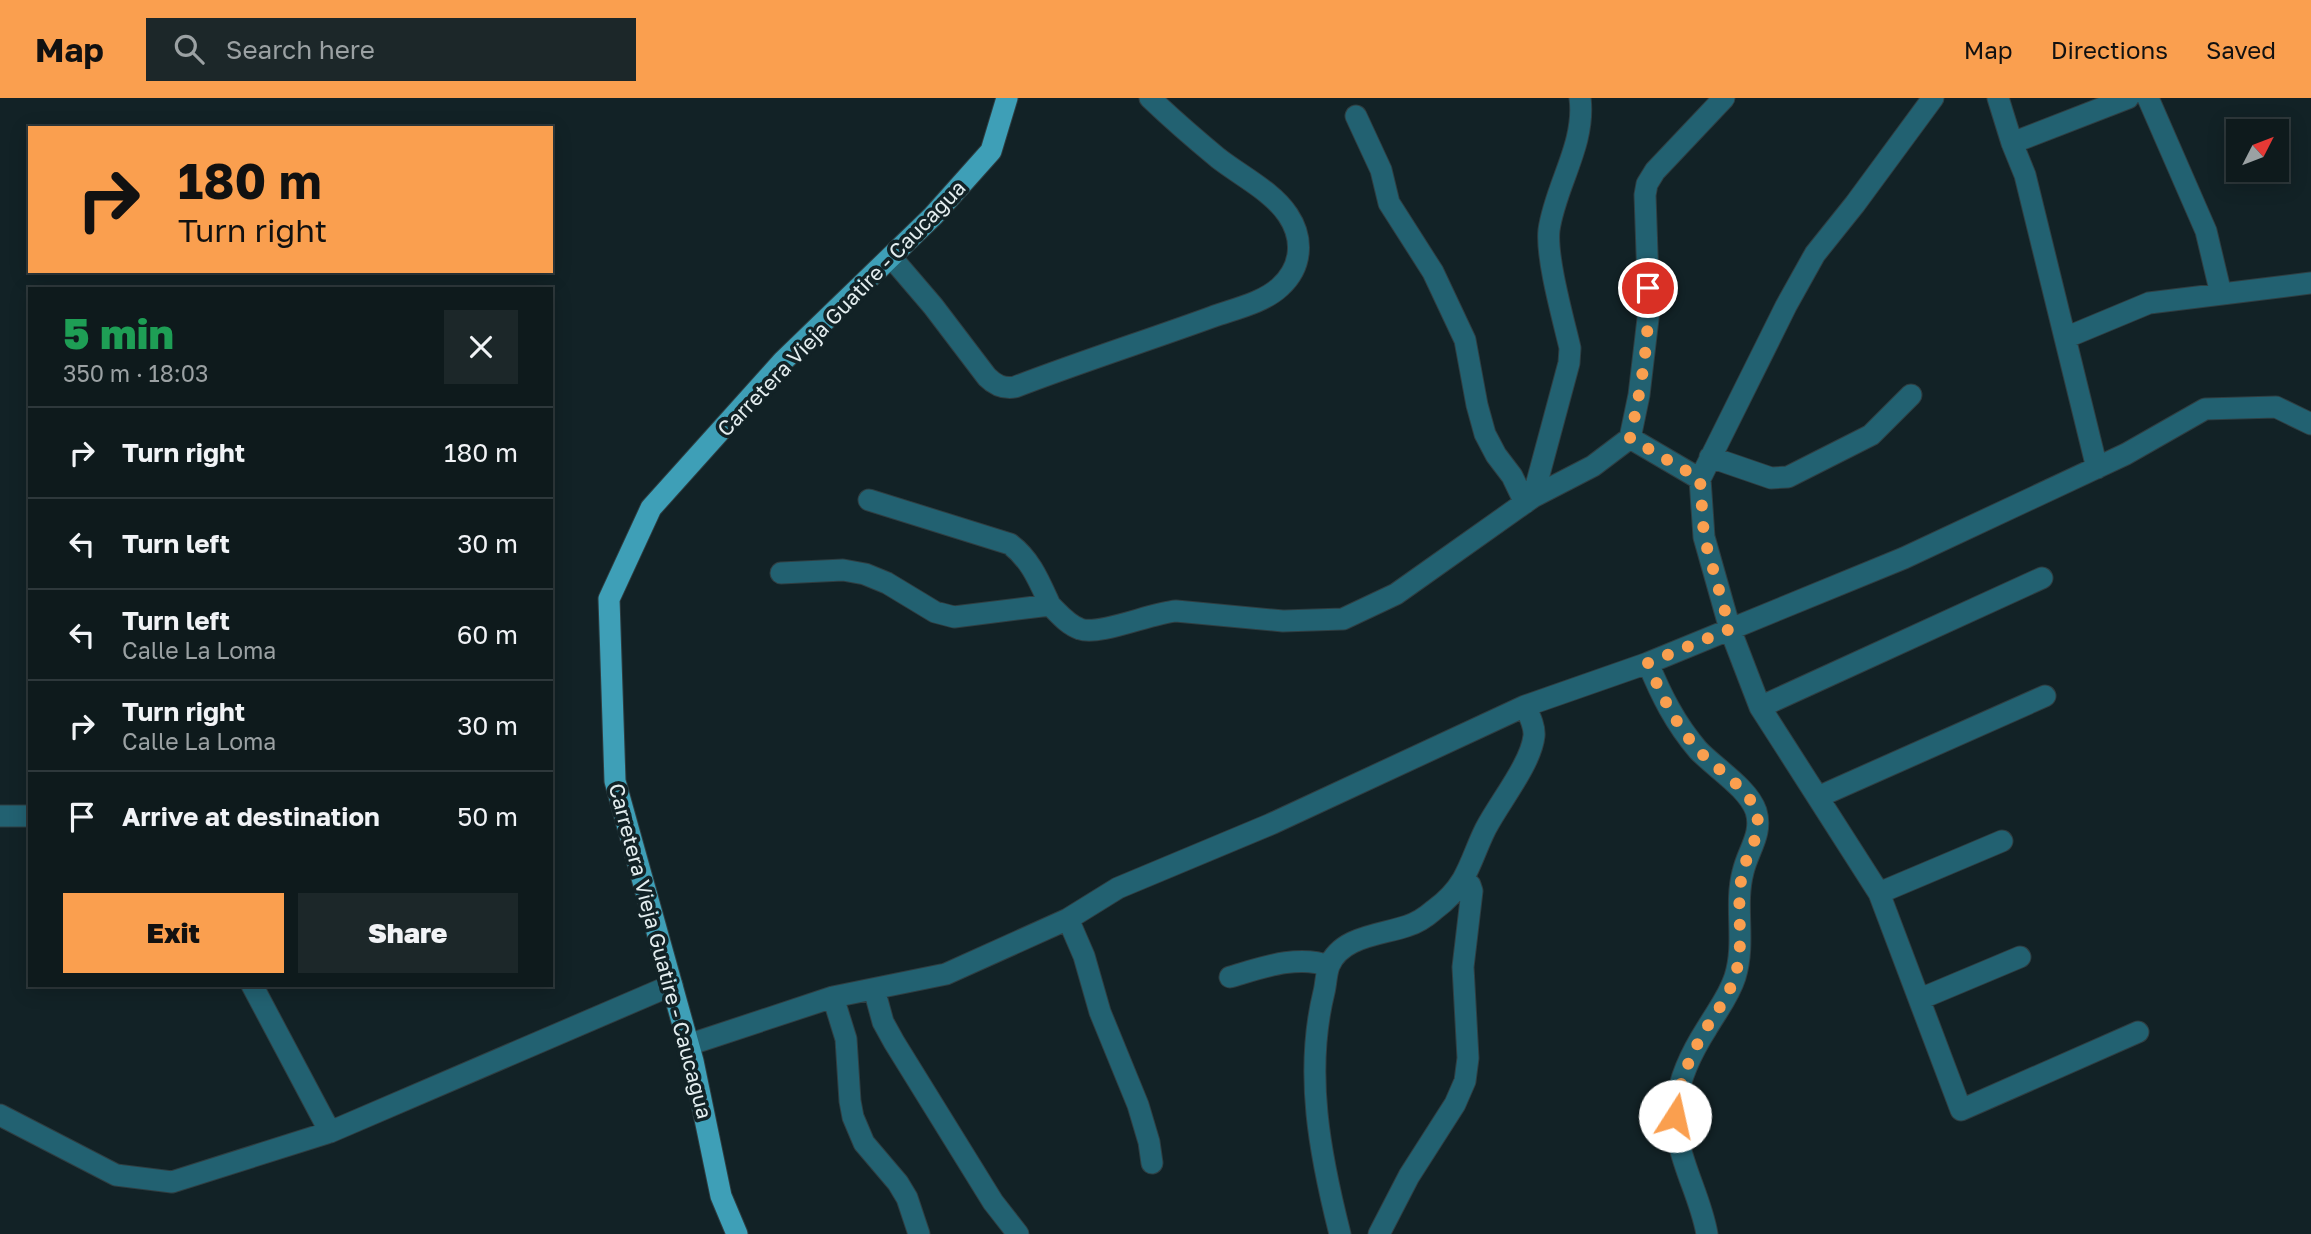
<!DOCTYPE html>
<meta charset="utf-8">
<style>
body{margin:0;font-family:"Golos Text",sans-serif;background:#1c2729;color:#f1f3f6;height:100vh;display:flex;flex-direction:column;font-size:26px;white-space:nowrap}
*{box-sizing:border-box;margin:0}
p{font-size:23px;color:#9ba1a3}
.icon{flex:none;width:38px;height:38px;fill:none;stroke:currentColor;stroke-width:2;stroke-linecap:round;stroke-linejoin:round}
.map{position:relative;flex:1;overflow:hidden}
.sheet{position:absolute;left:28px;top:189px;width:525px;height:700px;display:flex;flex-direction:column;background:#0e1a1c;border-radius:0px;box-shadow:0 4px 18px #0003,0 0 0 2px #2e383b}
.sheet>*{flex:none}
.guide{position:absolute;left:28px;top:28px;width:525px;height:147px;border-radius:0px;box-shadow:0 4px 18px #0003,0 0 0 2px #2e383b;background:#fa9f4f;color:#111;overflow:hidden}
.needle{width:46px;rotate:48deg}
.buttons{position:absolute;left:2226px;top:21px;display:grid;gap:14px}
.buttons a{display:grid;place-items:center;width:63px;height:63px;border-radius:0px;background:#0e1a1c;box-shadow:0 4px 18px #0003,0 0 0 2px #2e383b;font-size:35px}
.pin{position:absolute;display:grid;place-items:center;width:60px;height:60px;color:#fff;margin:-30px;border:4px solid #fff;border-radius:50%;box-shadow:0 2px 7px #0007}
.me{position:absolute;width:77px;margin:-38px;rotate:10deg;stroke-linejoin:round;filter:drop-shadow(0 0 5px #0008)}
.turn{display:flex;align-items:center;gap:24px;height:147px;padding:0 35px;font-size:32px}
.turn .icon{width:91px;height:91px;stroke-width:2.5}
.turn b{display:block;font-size:49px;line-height:60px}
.round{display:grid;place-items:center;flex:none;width:74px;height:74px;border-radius:0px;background:#1c2729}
.head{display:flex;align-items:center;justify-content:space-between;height:119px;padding:0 35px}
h1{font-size:42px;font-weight:800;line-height:52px;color:#1e9e55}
.cta{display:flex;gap:14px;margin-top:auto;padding:14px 35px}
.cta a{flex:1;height:80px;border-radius:0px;background:#fa9f4f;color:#111;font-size:28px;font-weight:800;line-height:80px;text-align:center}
.cta a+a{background:#1c2729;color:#f1f3f6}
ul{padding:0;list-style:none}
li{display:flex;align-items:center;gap:21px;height:91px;padding:0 35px;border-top:2px solid #2e383b}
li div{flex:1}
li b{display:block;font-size:26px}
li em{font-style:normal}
header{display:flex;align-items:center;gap:42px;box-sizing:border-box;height:98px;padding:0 35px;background:#fa9f4f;color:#111}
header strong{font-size:33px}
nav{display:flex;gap:38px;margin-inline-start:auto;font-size:24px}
.search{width:490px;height:63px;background:#1c2729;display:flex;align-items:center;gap:18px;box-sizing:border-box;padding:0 24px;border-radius:0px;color:#9ba1a3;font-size:26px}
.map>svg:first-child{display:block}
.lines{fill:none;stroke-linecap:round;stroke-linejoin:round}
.minor-casing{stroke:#2f3e42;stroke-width:23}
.major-casing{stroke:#2f3e42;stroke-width:23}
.minor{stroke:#226171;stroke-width:21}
.major{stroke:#3e9fb7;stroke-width:21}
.route{stroke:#fa9f4f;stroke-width:12;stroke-dasharray:0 21.6}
.labels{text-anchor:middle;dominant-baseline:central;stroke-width:7;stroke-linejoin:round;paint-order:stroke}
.street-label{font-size:21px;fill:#e3edef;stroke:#122226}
</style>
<header>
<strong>Map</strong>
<div class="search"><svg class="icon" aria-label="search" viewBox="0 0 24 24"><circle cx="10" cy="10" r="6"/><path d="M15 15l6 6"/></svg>Search here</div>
<nav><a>Map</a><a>Directions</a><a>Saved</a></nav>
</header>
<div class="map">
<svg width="2311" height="1136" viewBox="0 0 2311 1136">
<rect width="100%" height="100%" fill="#122226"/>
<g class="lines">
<defs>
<path id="minor" d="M1933 0 1855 106 1815 156 1786 208 1700 381 1704 439 1730 531 1760 609 1879 795 1961 1012 2138 934
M1998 0 2012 45 2025 77 2097 370
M2148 0 2206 133 2221 196
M1356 18 1381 72 1389 105 1433 174 1465 242 1477 307 1485 336 1496 357 1512 378 1525 405
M2012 45 2128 0
M891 159 933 208 987 279C995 287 1003 291 1015 289 1080 264 1146 243 1212 219 1234 211 1263 205 1280 189 1302 169 1304 141 1288 117 1272 93 1241 78 1218 60 1195 41 1172 21 1150 0
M2065 240 2149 205 2311 185
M1710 359 1771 380 1788 379 1871 337 1911 297
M1700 381 1630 340 1639 297 1649 212 1645 97 1647 86 1655 73 1724 0
M1533 399 1569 265 1570 250C1563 220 1546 160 1549 132 1555 88 1586 46 1580 0
M869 402 1010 446C1031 462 1039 483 1050 507
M781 475 843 472 865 476 887 485 935 514 954 519 1050 507C1059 516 1068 527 1080 531 1099 538 1151 515 1176 513L1283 523 1343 521 1396 496 1533 399 1593 368 1630 340
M1648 565C1661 597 1675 625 1698 652 1715 670 1748 690 1756 713 1763 736 1748 752 1743 774 1734 808 1746 844 1735 879 1729 898 1717 913 1707 930 1693 952 1680 977 1677 1003 1670 1052 1699 1090 1707 1136
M1760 609 2042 480
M1818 699 2045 598
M0 718H30
M1879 795 2002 743
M1068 821 1084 858 1100 914 1138 1007 1149 1044 1152 1065
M1230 879C1261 870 1298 856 1329 868
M252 887 330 1034
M874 891 883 924 894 944 993 1104 1018 1136
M833 899 846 941 850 1003 853 1019 864 1045 898 1085 907 1100 919 1136
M1920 901 2020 859
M688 947 833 899 946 876 1068 821 1118 790 1271 726 1525 608 1648 565 1904 460 2126 356 2205 311 2276 309 2311 326
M0 1017 116 1077 172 1084 330 1034 672 887
M1340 1136C1320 1057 1304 975 1324 894 1326 886 1326 876 1329 868 1341 838 1381 837 1407 828 1417 825 1426 819 1434 812 1445 804 1456 793 1463 781 1472 765 1477 748 1485 732 1498 706 1531 666 1534 638 1535 628 1529 617 1525 608
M1379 1136 1409 1078 1455 1006 1465 983 1468 960 1463 869 1472 793 1470 787 1463 781"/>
<path id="major" d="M737 1136 721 1098 693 963 615 683 609 501 651 410 783 263 933 118 991 53 1007 0"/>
</defs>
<use href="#minor" class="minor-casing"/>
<use href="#major" class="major-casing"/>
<use href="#minor" class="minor"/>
<use href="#major" class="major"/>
</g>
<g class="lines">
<path class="route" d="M1648 190C1650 240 1641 291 1630 340L1700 381 1704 439 1730 531 1648 565C1661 597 1675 625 1698 652 1715 670 1748 690 1756 713 1763 736 1748 752 1743 773 1734 808 1746 844 1735 878 1729 897 1717 913 1707 929 1690 957 1678 986 1675 1018"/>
</g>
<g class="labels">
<g class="street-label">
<text transform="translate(841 210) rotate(-46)">Carretera Vieja Guatire - Caucagua</text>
<text transform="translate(661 853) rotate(75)">Carretera Vieja Guatire - Caucagua</text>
</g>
</g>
</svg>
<div class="buttons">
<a><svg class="needle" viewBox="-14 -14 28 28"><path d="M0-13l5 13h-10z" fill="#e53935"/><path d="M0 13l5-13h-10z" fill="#9ba1a3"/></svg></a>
</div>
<div class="pin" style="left:1648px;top:190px;background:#d93025"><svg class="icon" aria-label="arrive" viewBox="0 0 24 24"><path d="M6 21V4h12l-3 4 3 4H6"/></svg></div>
<svg class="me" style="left:1675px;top:1018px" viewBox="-20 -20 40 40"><circle r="19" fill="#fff"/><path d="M0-13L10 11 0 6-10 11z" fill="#fa9f4f"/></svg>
<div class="guide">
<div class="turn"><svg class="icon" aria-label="right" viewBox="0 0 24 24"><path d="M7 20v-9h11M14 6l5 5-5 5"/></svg><div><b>180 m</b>Turn right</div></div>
</div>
<section class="sheet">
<div class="head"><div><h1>5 min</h1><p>350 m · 18:03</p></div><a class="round"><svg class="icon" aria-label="close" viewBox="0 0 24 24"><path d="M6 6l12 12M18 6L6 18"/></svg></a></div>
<ul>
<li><svg class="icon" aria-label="right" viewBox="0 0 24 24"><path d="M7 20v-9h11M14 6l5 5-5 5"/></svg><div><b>Turn right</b></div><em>180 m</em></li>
<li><svg class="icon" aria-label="left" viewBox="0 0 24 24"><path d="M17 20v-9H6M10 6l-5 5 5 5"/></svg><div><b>Turn left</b></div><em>30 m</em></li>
<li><svg class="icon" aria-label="left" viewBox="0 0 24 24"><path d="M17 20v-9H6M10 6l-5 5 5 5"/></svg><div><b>Turn left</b><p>Calle La Loma</p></div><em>60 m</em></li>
<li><svg class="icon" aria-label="right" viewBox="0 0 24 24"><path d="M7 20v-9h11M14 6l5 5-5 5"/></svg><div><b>Turn right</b><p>Calle La Loma</p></div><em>30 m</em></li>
<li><svg class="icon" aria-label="arrive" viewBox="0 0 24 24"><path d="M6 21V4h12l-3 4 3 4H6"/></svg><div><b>Arrive at destination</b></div><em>50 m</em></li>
</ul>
<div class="cta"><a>Exit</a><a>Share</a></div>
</section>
</div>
